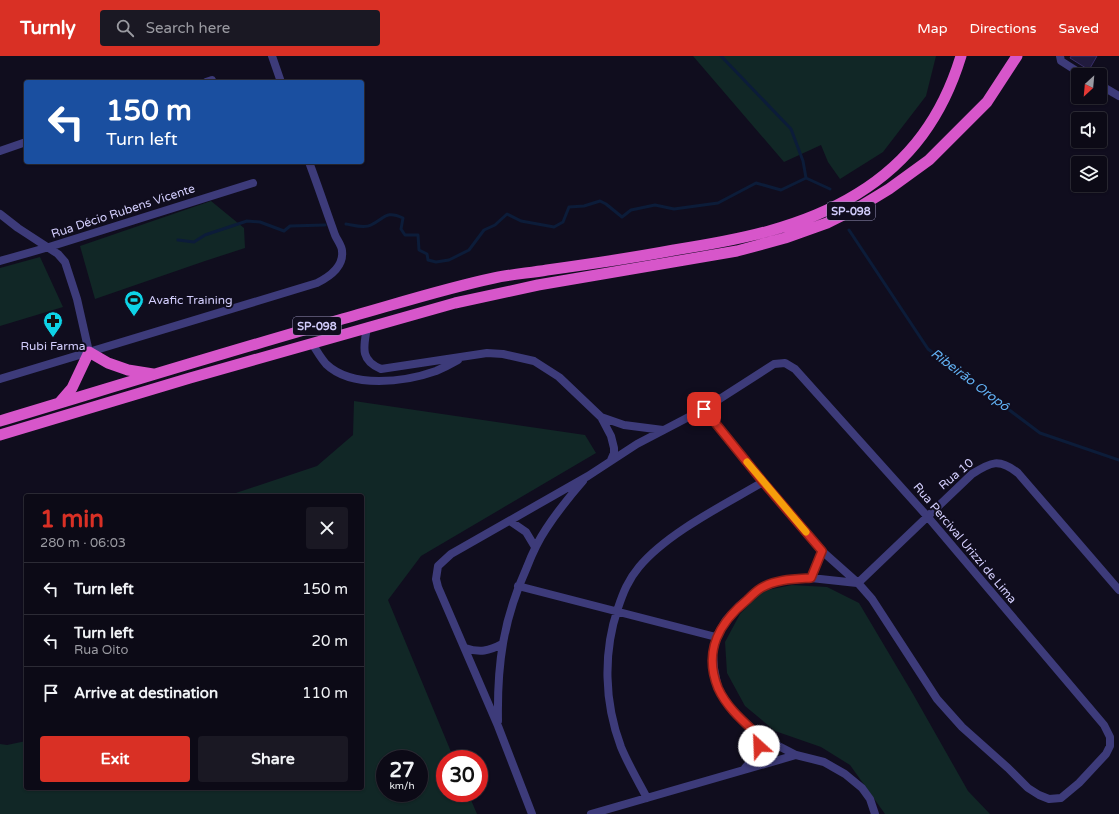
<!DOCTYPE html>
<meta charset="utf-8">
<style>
body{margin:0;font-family:"Varela Round",sans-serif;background:#1a1823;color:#f1f3f6;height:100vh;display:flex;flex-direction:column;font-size:15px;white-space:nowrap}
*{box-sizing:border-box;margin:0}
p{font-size:13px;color:#9a9aa1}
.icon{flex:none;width:22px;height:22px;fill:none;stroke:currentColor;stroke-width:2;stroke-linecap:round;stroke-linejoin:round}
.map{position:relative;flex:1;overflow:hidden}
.side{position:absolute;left:24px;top:438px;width:340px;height:296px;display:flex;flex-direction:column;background:#0c0a16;border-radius:4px;box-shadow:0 1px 3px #0004,0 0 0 1px #2c2b35}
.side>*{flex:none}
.guide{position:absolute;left:24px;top:24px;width:340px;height:84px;border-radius:4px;box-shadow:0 1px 3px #0004,0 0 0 1px #2c2b35;background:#1a4fa0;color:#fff;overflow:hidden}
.needle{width:26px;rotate:206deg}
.fabs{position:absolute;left:1071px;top:12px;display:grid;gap:8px}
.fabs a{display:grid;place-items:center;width:36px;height:36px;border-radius:4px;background:#0c0a16;box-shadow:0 1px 3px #0004,0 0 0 1px #2c2b35;font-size:20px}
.speed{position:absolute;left:376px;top:694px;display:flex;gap:8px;font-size:20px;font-weight:700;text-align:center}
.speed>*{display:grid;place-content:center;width:52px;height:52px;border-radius:50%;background:#0c0a16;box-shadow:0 1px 3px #0004,0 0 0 1px #2c2b35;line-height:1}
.speed small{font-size:10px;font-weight:400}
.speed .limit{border:6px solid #d22;background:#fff;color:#111}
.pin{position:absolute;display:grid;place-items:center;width:34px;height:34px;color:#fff;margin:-17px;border-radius:8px;box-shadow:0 2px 6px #0006}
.me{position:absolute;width:44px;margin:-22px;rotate:335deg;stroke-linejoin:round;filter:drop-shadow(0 0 3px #0008)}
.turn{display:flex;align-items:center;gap:14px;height:84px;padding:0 16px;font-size:18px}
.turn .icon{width:52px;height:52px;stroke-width:2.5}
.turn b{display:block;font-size:28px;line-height:34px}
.round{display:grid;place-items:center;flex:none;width:42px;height:42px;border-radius:4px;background:#1a1823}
.summary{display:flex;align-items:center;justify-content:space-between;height:68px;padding:0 16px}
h1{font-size:24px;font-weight:700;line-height:30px;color:#d93025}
.button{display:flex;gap:8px;margin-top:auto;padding:8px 16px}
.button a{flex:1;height:46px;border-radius:4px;background:#d93025;color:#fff;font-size:16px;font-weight:700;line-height:46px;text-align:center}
.button a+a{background:#1a1823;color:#f1f3f6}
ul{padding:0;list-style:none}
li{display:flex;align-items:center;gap:12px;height:52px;padding:0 16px;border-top:1px solid #2c2b35}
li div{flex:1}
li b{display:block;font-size:15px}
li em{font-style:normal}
header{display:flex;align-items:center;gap:24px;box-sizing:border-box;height:56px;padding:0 20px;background:#d93025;color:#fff}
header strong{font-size:19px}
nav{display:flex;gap:22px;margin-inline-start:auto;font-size:14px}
.search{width:280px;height:36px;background:#1a1823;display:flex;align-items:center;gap:10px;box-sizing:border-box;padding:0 14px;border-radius:4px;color:#9a9aa1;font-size:15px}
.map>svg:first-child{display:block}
.green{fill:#112726;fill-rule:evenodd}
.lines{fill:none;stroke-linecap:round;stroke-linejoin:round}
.stream{stroke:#0c1c39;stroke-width:3}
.building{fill:#211b3e;stroke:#392e68}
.minor{stroke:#3d3b7a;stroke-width:8}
.trunk{stroke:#d756ca;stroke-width:11}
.route-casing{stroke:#8d1f18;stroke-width:10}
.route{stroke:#d93025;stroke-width:7}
.slow{stroke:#f59e0b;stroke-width:7}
.labels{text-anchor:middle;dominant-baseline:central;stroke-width:4;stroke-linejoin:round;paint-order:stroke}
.shield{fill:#100d1e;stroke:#9893b9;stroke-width:1}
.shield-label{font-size:11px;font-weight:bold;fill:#d2cdfc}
.street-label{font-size:12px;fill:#d2cdfc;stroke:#100d1e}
.poi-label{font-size:12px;fill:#d2cdfc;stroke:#100d1e;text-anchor:start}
.water-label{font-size:13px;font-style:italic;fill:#62b2f5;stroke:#100d1e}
</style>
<header>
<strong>Turnly</strong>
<div class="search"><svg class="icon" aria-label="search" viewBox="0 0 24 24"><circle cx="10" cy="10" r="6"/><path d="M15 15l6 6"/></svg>Search here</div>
<nav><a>Map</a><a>Directions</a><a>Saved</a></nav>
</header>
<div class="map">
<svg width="1119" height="758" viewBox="0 0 1119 758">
<rect width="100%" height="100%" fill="#100d1e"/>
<path class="green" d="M693 0H936L926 40 883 96 840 123 828 106 821 89 784 106Z
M211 145 244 172 245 192 205 205 95 243 80 190Z
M40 201 63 251 0 270V212Z
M354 345 585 379 596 397 421 500 388 544 454 703H445V737H468L477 758H0V688L7 689 26 685V732H362V440H227L317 410 353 379ZM385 703H419V737H385Z
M792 529 827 531 859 547 913 638 968 735 990 758H885L850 709 821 691 775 675 745 650 727 617 725 586 740 558 762 535Z"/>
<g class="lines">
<path class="stream" d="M721 0 791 73 803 105 806 122 830 133
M346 168C353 169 364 173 371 169 385 162 386 154 403 162L401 173 405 179H418L419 194 427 198 428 204 436 206 449 204 469 194 484 174 495 169 507 158 521 165 554 171 563 166 569 151 584 150 600 145 606 148 622 161 631 154 655 149 674 153 718 147 756 127 781 134 806 122
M849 174 928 293 1040 377 1119 404
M178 184 194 186 205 179 247 165 260 166 284 175 290 170 325 169"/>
</g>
<path class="building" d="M1071 0H1097L1089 14 1070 2Z"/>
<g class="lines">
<path class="minor" d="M272 0 281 26
M1060 0 1061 5 1083 19
M206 26 212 24
M1100 29 1119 40
M0 95 26 86
M0 158 18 172 58 198 65 206 77 243 89 296
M0 205 49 191 253 127
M367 271C364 290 359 304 381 313L487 297 503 298 534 305 559 321 601 361 611 380 614 392V397L611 404
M312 287C316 294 321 302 326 308 352 333 405 326 436 315 443 312 451 308 458 304
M0 323 317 227C329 221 344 211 342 195 342 190 337 184 335 179 326 154 318 130 309 106
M601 361 624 369 663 374
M510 465 526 476 535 491
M811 522 822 495
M857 527 811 522 779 525 761 532 740 549 726 564 716 581 713 597 714 612 718 632 731 653 759 680 796 699 824 706 845 718 862 732 870 743 875 758
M858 527 972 418C991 406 999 402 1018 417L1119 534
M518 530 716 581
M465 592C480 597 489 595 502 588
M498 665C497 608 503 564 527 511 532 498 538 485 546 473 557 456 570 440 583 425
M745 712C755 701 759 696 759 680
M647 742C638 725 628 708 621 691 604 646 603 596 618 552 623 537 628 524 639 511 667 477 724 449 763 426
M532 758 498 670 438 531 436 523 438 510 451 498 588 420 637 388 704 353 774 308 785 307 795 313 927 460 1104 669 1110 681V690L1106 698 1079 727 1061 742 1049 743 1039 739 1028 732 1008 712 962 671 937 643 872 543 858 527 822 495 763 426 704 353
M591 758 796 699"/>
<path class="trunk" d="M59 347 72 332 89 296 108 307 128 314 153 318
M0 365C113 331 226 296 339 264 390 250 442 233 494 222 512 218 530 217 547 214 590 208 632 202 674 194 738 184 802 172 857 138 911 105 943 59 961 0
M0 379 190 322 455 247 538 229 737 195 785 182 827 167 861 150 889 133 929 104 987 46 1017 0"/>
</g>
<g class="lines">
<defs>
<path id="route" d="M704 353 763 426 822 495 811 522C795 523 776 523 761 532 756 535 751 540 747 544 719 567 703 595 718 632 727 652 744 666 759 680V690"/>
</defs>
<use href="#route" class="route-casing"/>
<use href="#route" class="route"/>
<path class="slow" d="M747 406 806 476"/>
</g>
<defs>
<symbol id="stadium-pin" viewBox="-11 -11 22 30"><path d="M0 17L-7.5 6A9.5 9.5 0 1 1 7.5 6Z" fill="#0ed3e7" stroke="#100d1e"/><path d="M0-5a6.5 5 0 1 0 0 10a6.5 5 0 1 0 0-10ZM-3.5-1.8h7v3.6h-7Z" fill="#111"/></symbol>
<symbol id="pharmacy-pin" viewBox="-11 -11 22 30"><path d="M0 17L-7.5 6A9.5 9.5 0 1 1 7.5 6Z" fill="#0ed3e7" stroke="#100d1e"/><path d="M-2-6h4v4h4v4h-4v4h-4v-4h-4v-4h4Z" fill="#111"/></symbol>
</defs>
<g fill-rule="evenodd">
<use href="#stadium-pin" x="123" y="233" width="22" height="30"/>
<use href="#pharmacy-pin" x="42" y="254" width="22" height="30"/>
</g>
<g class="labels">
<g class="shield">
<rect x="827" y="146" width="48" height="18" rx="3"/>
<rect x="293" y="261" width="48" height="18" rx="3"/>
</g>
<g class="shield-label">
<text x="851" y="155">SP-098</text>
<text x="317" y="270">SP-098</text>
</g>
<g class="street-label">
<text transform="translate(123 155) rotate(-18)">Rua Décio Rubens Vicente</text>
<text transform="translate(956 418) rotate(-40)">Rua 10</text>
<text transform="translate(965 487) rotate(50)">Rua Percival Urizzi de Lima</text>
</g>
<g class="poi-label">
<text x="148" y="244">Avafic Training</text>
<text x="53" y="290" text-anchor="middle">Rubi Farma</text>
</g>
<g class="water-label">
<text transform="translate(970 324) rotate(37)">Ribeirão Oropô</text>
</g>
</g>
</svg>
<div class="fabs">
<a><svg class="needle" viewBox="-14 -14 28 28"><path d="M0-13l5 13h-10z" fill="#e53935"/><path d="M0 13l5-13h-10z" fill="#9a9aa1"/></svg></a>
<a><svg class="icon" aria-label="sound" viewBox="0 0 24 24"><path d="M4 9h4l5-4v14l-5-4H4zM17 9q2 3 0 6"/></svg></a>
<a><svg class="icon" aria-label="layers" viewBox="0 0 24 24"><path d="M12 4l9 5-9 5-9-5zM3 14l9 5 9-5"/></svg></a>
</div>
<div class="speed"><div>27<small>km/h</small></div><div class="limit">30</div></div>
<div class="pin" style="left:704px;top:353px;background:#d93025"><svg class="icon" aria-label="arrive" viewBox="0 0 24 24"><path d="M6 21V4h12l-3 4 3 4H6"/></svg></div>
<svg class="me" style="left:759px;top:690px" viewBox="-20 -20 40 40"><circle r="19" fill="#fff"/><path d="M0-13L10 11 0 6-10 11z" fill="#d93025"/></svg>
<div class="guide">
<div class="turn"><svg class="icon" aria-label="left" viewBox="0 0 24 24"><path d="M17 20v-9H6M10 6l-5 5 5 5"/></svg><div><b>150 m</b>Turn left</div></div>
</div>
<section class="side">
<div class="summary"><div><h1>1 min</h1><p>280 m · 06:03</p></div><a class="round"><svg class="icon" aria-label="close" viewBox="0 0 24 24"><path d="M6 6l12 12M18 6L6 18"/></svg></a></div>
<ul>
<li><svg class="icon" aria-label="left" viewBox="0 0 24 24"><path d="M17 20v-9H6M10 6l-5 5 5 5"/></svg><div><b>Turn left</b></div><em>150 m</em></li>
<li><svg class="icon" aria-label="left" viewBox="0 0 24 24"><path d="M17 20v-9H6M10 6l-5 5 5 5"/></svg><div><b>Turn left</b><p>Rua Oito</p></div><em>20 m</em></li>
<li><svg class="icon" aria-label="arrive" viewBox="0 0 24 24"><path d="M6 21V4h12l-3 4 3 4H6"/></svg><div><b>Arrive at destination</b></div><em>110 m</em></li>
</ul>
<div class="button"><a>Exit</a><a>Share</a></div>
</section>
</div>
